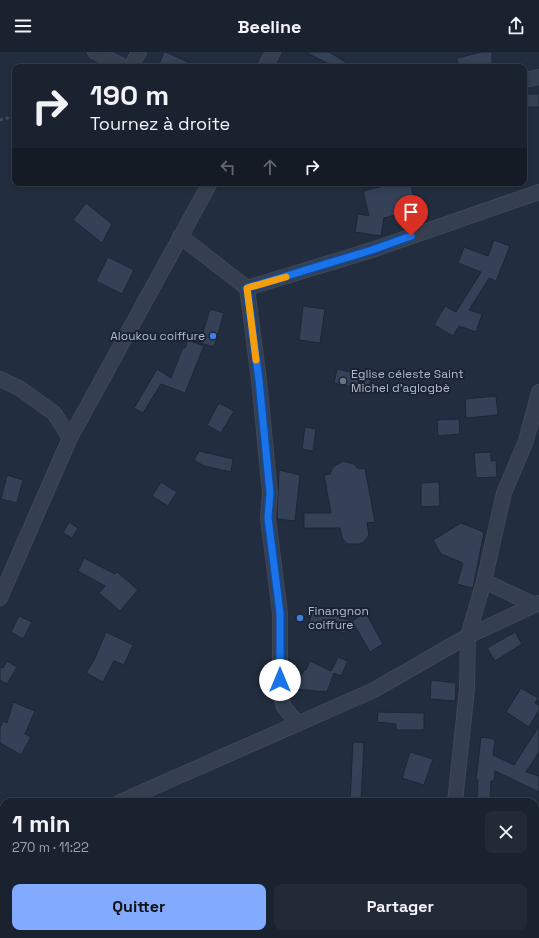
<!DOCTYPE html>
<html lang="fr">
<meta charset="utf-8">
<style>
body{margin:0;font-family:"Space Grotesk",sans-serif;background:#232a37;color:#f1f3f6;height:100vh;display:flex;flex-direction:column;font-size:15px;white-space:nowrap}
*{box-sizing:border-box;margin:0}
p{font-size:13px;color:#9fa4aa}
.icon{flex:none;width:22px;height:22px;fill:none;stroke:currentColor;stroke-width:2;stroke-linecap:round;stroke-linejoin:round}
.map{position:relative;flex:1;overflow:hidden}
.drawer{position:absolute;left:0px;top:746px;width:539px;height:140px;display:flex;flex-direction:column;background:#1a222f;border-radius:12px 12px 0 0;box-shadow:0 2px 6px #0003,0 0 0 1px #383f4b}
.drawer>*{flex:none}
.top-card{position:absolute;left:12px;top:12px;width:515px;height:122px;border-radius:8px;box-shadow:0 2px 6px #0003,0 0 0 1px #383f4b;background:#1a222f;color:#f1f3f6;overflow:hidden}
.pin{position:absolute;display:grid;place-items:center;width:34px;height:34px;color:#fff;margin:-41px -17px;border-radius:50% 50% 50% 0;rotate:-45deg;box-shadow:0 0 4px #0007}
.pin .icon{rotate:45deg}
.me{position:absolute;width:44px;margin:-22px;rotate:0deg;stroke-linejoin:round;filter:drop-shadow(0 0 3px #0008)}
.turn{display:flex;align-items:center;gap:14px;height:84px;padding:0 12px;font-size:18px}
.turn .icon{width:52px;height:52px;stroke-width:2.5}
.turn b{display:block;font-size:28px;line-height:34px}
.lanes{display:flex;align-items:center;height:38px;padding:0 12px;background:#0003;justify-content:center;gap:20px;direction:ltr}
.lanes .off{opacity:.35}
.round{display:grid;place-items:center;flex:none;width:42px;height:42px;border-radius:8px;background:#232a37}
.headline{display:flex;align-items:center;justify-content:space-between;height:68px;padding:0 12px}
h1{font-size:24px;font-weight:700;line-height:30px}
.cta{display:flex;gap:8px;margin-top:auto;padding:8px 12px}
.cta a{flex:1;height:46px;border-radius:8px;background:#82abff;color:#111;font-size:16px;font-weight:700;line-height:46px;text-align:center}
.cta a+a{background:#232a37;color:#f1f3f6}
header{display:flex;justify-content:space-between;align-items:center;height:52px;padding:0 12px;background:#1a222f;font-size:18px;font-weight:700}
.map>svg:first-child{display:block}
.building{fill:#344156;stroke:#1d2636}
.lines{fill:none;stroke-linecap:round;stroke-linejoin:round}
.minor-casing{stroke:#3f4858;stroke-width:16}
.path{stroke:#3d5458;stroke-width:2.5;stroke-dasharray:3 3;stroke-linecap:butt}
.minor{stroke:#363f4f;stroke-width:14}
.route-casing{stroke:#114b97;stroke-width:10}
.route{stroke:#1a73e8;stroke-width:7}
.slow{stroke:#f59e0b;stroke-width:7}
.shop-dot{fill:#3f7fe0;stroke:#1b2434;stroke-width:1.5}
.worship-dot{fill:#6b7280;stroke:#1b2434;stroke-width:1.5}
.labels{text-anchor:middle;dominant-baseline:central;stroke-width:4;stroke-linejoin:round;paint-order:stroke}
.poi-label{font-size:12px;fill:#b2baca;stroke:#1b2434;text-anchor:start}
</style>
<header><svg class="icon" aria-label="menu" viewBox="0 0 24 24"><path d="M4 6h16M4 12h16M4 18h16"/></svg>Beeline<svg class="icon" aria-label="share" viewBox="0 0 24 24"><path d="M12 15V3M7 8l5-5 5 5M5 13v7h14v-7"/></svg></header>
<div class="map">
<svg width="539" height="886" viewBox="0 0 539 886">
<rect width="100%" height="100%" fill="#222d3f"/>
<path class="building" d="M164 0H166L199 15H158Z
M305 0H329L352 14 335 15Z
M482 0H492V12L459 15 457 6Z
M524 42H539V55H524Z
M396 131H410L417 157 384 166 381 184 355 180 358 162 369 164 363 139Z
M86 151 112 172 102 191 73 168Z
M494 188 510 194 496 229 489 226 469 258 482 262 476 280 459 274 453 284 434 273 445 254 456 260 481 220 458 211 464 195 488 204Z
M108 205 134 218 122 242 96 229Z
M303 254 325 257 320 291 299 288Z
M210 257 224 261 214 295 200 291Z
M188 288 204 294 185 341 161 332 143 361 134 356 157 317 171 326 183 295 185 296Z
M337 317 371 325 368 339 334 331Z
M496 344 498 363 466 366 465 347Z
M219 351 234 359 221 381 207 373Z
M459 367 460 382 438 384 437 368Z
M305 375 316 377 313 399 302 397Z
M199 399 233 407 231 420 204 414 194 408Z
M491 400V409L496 408 497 425 476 426 474 401Z
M343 409 354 412 358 417 365 416 375 470 367 471 369 483 364 490 359 492H348L343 488 340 476H304V461H331L324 423 330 422 333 415Z
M279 418 300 423 295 469 277 467Z
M7 423 23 428 17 451 1 447Z
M161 430 177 440 168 454 152 444Z
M439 430 440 454 421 455V431Z
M69 470 78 476 72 486 63 481Z
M461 471 484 480 473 536 457 532 463 511 441 502 433 488Z
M84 506 115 522 117 520 138 538 120 559 99 541 105 534 78 519Z
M313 557 349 568 345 581 309 571Z
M366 561 383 592 370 600 352 569Z
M19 564 32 570 23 587 11 580Z
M106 580 133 593 124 613 114 609 103 630 86 621 94 608Z
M515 580 522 592 495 609 487 596Z
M338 605 348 609 341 624 334 621 327 640 295 637 304 618H306L310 609 331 619Z
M7 609 17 615 7 632 0 628V615L3 616Z
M431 628 456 631 455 649 430 647Z
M521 636 538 646 535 651 539 653V658L529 675 506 660Z
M13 650 35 659 25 682 31 685 21 703 0 691V675L3 669 7 671Z
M378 660 424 661V678H396V672L377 670Z
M539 674V700L526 720 539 724V740L495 719 494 729H491L490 750H477L478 728 476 727 481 685 495 687 493 703 514 713Z
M353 690 364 691 361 750H350Z
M410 700 433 707 424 733 402 726Z"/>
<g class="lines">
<defs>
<path id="minor" d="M95 0 124 15
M131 15 139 0
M265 15 273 0
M524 28 539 25
M180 184 247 236 259 328 270 441 268 466 280 561V641L284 655 298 672
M247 236 372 198 539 140
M0 327 19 336 54 361 70 386
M484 529 535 553
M0 546 70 386 210 131
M120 750 374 638 468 584 539 551
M455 750 467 637 468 584 484 529 504 441 526 389 539 340
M0 788 4 786
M456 882V886
M54 886 55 882"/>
</defs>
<use href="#minor" class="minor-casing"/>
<path class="path" d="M0 68 7 66 15 68"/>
<use href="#minor" class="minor"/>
</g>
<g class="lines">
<defs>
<path id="route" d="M280 628V561L268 466 270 441 259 328 247 236 372 198 411 184"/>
</defs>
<use href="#route" class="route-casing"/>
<use href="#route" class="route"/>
<path class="slow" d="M256 308 247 236 286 225"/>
</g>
<g class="shop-dot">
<circle cx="213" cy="284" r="4"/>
<circle cx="300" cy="566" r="4"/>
</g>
<circle class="worship-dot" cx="343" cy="329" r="4"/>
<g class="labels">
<g class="poi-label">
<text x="205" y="284" text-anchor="end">Aloukou coiffure</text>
<text x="351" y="322">Eglise céleste Saint<tspan x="351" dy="14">Michel d'aglogbè</tspan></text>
<text x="308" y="559">Finangnon<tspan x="308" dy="14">coiffure</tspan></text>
</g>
</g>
</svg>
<div class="pin" style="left:411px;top:184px;background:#d93025"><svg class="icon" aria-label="arrive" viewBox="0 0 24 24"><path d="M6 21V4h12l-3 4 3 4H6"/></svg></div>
<svg class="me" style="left:280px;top:628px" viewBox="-20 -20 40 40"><circle r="19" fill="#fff"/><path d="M0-13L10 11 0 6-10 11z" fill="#1a73e8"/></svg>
<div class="top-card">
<div class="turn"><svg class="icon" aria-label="right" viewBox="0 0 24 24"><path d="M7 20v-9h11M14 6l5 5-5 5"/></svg><div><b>190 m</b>Tournez à droite</div></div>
<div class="lanes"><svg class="icon off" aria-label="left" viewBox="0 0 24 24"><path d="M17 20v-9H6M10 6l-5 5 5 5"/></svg><svg class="icon off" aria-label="ahead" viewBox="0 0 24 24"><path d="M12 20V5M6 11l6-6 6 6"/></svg><svg class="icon" aria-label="right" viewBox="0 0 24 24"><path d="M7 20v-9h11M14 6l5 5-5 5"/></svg></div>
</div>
<section class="drawer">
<div class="headline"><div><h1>1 min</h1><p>270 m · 11:22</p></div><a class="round"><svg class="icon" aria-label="close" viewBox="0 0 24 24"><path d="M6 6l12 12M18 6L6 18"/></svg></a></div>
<div class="cta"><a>Quitter</a><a>Partager</a></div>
</section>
</div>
